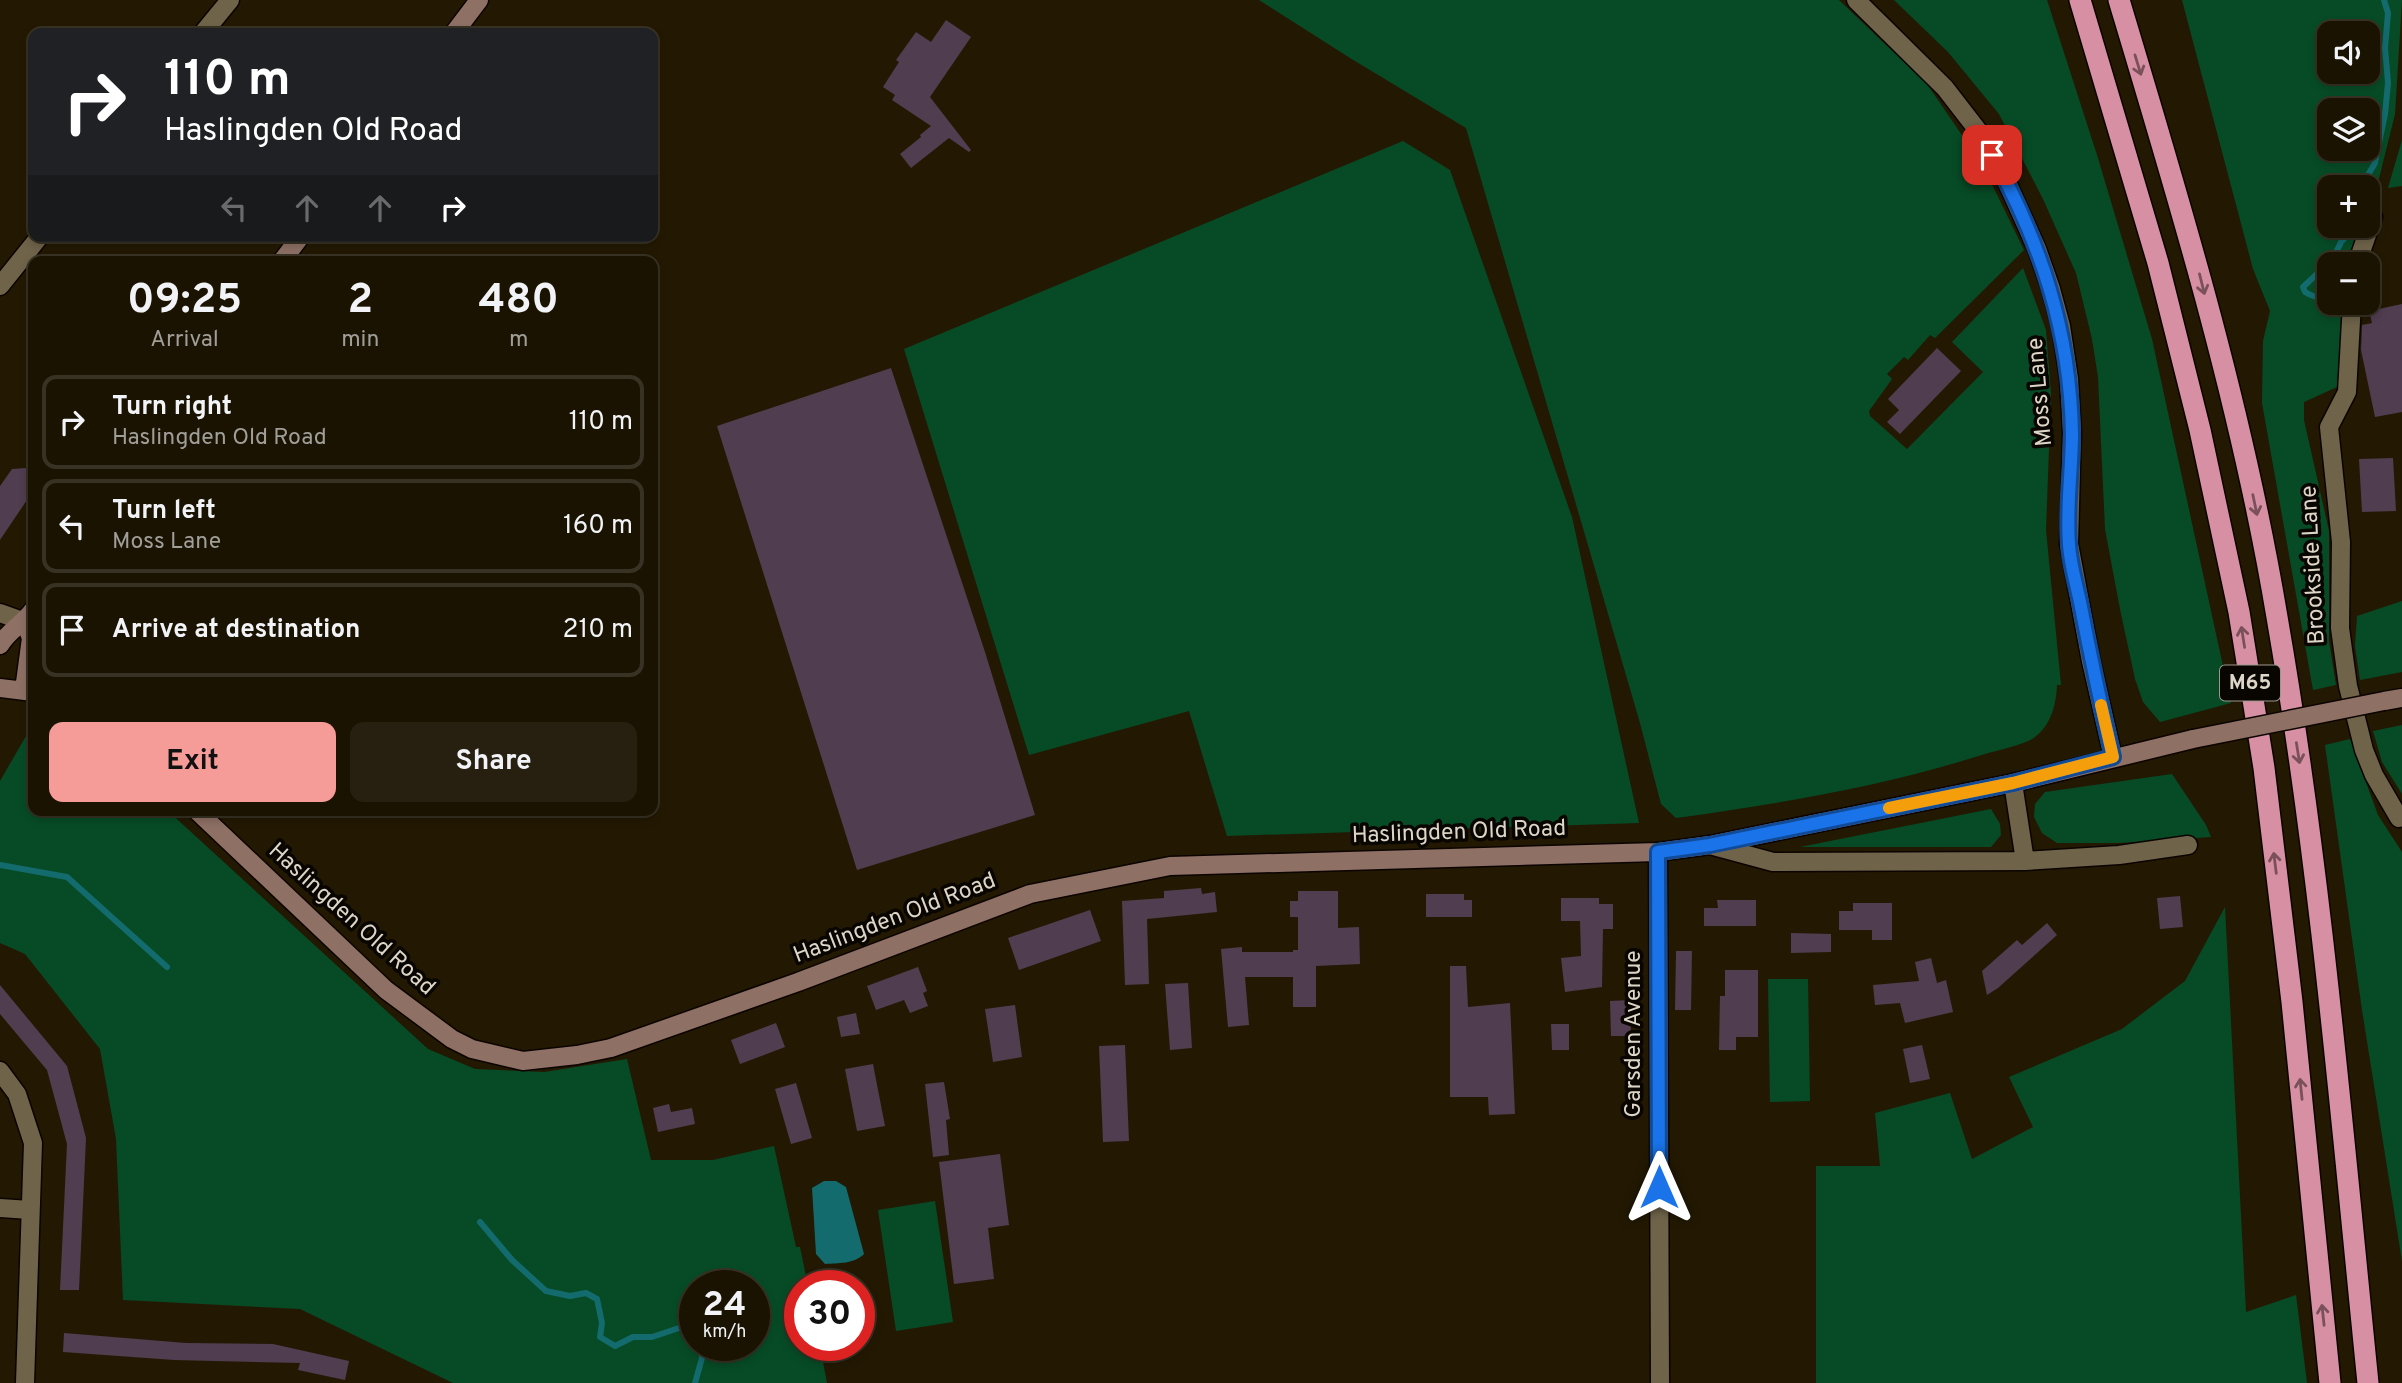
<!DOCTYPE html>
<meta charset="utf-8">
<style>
body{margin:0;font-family:Overpass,sans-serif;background:#272011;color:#f1f3f6;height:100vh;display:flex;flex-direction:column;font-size:26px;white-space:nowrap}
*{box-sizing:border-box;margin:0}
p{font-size:23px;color:#9f9e99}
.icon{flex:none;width:38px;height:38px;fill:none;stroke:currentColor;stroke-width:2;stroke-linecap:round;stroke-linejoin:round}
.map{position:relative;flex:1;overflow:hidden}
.drawer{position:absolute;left:28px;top:256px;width:630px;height:560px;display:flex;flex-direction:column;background:#1a1302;border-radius:14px;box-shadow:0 4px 10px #0003,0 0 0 2px #383224}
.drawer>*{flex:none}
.guide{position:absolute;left:28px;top:28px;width:630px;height:214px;border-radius:14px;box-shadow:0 4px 10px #0003,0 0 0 2px #383224;background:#202124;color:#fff;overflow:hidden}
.controls{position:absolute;left:2317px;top:21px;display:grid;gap:14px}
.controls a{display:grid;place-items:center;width:63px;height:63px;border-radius:14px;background:#1a1302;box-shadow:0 4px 10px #0003,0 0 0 2px #383224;font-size:35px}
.speed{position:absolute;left:679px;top:1270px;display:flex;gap:14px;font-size:35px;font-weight:700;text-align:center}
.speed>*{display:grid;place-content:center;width:91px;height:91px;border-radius:50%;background:#1a1302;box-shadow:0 4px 10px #0003,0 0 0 2px #383224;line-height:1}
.speed small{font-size:18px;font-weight:400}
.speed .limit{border:10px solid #d22;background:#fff;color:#111}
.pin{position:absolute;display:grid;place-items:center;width:60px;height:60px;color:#fff;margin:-30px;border-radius:14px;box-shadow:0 4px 10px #0006}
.me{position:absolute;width:77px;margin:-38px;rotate:0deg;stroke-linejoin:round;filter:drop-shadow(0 0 5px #0008)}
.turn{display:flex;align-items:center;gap:24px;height:147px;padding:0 21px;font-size:32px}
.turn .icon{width:91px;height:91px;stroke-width:2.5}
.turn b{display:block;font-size:49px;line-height:60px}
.lanes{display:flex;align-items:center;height:66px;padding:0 21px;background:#0003;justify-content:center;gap:35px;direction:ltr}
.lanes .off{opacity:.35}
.eta{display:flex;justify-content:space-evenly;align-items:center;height:119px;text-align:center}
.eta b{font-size:42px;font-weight:700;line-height:49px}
.button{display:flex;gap:14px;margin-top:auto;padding:14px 21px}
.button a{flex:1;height:80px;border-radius:14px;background:#f59b98;color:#111;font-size:28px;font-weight:700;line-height:80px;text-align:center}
.button a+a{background:#272011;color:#f1f3f6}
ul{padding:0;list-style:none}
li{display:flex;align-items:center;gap:21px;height:94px;margin:0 14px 10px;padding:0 7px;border:4px solid #383224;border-radius:14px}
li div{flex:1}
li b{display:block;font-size:26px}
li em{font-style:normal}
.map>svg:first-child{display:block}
.green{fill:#074b26;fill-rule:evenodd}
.water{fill:#136b6e}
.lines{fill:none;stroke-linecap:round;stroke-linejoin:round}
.stream{stroke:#136b6e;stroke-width:6}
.building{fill:#503d50}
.street-casing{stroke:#0c0400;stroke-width:21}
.secondary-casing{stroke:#0c0400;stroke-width:21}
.highway-casing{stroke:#0c0400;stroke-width:24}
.street{stroke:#6f634a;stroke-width:18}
.secondary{stroke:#8e7065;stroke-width:18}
.highway{stroke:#d78fa3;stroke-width:21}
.secondary-bridge-casing{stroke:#0c0400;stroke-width:21;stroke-linecap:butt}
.secondary-bridge{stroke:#8e7065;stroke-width:18}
.oneway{stroke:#7a515a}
.route-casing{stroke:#114b97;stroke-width:18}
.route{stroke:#1a73e8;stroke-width:12}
.slow{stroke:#f59e0b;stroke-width:12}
.labels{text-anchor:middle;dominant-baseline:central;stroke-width:7;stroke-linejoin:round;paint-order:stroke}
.shield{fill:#090501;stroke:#9d978c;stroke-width:2}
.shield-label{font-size:21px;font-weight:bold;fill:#ddd6c8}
.street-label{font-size:23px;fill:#ddd6c8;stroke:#090501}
</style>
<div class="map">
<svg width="2402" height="1383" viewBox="0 0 2402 1383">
<rect width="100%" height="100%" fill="#231903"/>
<path class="green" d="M1259 0H1839L1927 84 1983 166 2024 250 1935 338 1930 335 1908 360 1904 357 1887 374 1892 379 1869 411 1870 416 1907 449 1983 372 1952 342 2023 268 2046 330 2051 394 2046 530 2061 685H2057C2056 704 2052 724 2035 737 2024 745 1998 750 1985 754 1885 786 1779 804 1676 818L1661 804 1640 723 1466 128 1350 58Z
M1894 0H2047L2097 155 2152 339 2231 703 2160 722 2143 702 2135 679 2120 609 2105 529 2098 377 2092 339 2076 273 2043 199 1999 114 1948 52Z
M2182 0H2402L2395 114 2368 223V187H2329V226H2367L2352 264H2329V303H2345L2337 387 2304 402V420L2329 531V641L2336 685 2313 690 2262 403 2263 341 2270 311 2253 269ZM2329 33H2368V72H2329ZM2329 110H2368V149H2329Z
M2402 140V186L2388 188Z
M1403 141 1450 170 1572 517 1639 823 1227 836 1189 711 1029 755 904 349Z
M2402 601V672L2360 680 2355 646 2357 616Z
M33 724V810H167L428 1049 475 1069 544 1072 627 1059 651 1160H713L774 1146 796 1247H800L808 1286H800V1346H820L827 1383H453L300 1309 123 1300 116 1139 100 1049 25 954 0 943V781ZM695 1286H754V1346H695Z
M2402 725V794L2382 762 2373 731Z
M2350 739 2378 815 2402 852V1261L2362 1010 2325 745Z
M2172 774 2206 825 2211 837 2119 843H2057L2042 833 2034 817 2035 804 2045 792Z
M1991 809 2000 824 2001 835 1991 847H1800Z
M2225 907 2246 1312 2296 1295 2307 1383H1816V1166H1880L1875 1113 1950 1093 1972 1159 2033 1127 2009 1077 2122 1029 2185 981Z
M1768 979H1808L1810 1101 1770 1102Z
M935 1201 953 1322 896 1331 878 1210Z"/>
<path class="water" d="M824 1181H836L846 1187 864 1254C854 1264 838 1263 825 1264L816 1254 812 1188Z"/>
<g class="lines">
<path class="stream" d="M2361 187 2375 163 2385 114 2388 83 2385 48 2388 13 2384 0
M2329 297C2320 299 2313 297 2305 292L2303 287 2333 259 2341 242 2350 233 2353 226
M0 865 67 877 167 967
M480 1222 512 1260 546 1291 570 1296 586 1293 597 1299 602 1323 600 1337 615 1346 633 1337H652L682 1327 695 1329
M695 1383 702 1358V1346"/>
</g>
<path class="building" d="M946 20 971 37 930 97 971 150 969 152 949 138 911 168 900 154 921 137 920 135 931 126 892 100 895 95 883 87 899 62 896 60 916 32 931 42Z
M2402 304V412L2375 417 2361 350 2362 325 2372 323 2369 311Z
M1937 348 1961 371 1900 434 1887 422 1899 410 1888 399Z
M891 368 985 652 1035 815 857 870 717 426Z
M2393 458 2396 511 2362 512 2359 459Z
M25 468 33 475V491L0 540V486L12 469Z
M1201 888 1202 894 1215 892 1217 912 1147 919 1149 984 1125 985 1122 901 1164 898V891Z
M1298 891H1338V928L1359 927 1360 964 1316 966V1007H1293V977H1245L1249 1025 1228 1027 1221 949 1242 947V952H1293V950H1298V917H1290V901H1298Z
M1426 894H1464V900H1472V917H1426Z
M2180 896 2183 927 2160 929 2157 898Z
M1561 898H1599V904H1613V929H1603L1602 987 1565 992 1561 958 1581 956 1580 921H1561Z
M1717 900H1756V926H1704V908H1718Z
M1853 903H1892V940H1872V930H1839V911H1853Z
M1090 910 1101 941 1019 970 1008 938Z
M2047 923 2057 935 1998 988 1987 995 1982 971 2017 940 2022 945Z
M1791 933 1831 934V952L1791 953Z
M1676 951H1692L1691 1010H1675Z
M1931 958 1937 983 1946 980 1953 1012 1905 1023 1900 1003 1875 1005 1873 985 1919 981 1915 962Z
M1450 966H1466L1468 1007 1510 1003 1515 1114 1489 1115 1488 1097H1450Z
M918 967 927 991 923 993 928 1006 910 1013 904 1000 876 1010 867 986Z
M1725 970H1758V1037H1736V1050H1719L1720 996H1725Z
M1188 983 1192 1048 1170 1050 1165 984Z
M0 985 67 1066 86 1138 79 1290H60L67 1144 47 1070 0 1014Z
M1630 1000 1631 1036H1611L1610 1001Z
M1015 1005 1022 1057 993 1062 985 1009Z
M856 1013 860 1034 841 1037 837 1017Z
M776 1023 785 1047 740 1064 731 1040Z
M1551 1024H1569V1050H1552Z
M1125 1045 1129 1141 1103 1142 1099 1046Z
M1922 1045 1930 1079 1910 1083 1903 1049Z
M873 1064 885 1126 857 1131 845 1069Z
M944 1082 950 1119 946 1120 949 1155 933 1157 925 1084Z
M796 1083 812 1138 791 1144 775 1089Z
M669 1104 671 1112 692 1108 695 1124 658 1132 653 1108Z
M1000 1154 1009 1225 988 1228 994 1279 954 1284 939 1162Z
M64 1333 186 1343 273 1344 349 1361 345 1380 298 1370 300 1363 174 1360 63 1352Z"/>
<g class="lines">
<defs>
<path id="street" d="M1856 0 1945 88 1979 132 2005 178 2037 249 2051 289 2061 326 2069 379 2072 432 2069 544 2091 661 2113 757
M203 33 230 0
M2357 264 2373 217
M0 286 40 236
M2352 303 2347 392 2329 427 2341 542 2340 628 2348 686 2364 750 2374 775 2399 818 2402 817
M0 613 25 622
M2013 783 2025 861
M1710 845 1773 862 2025 861 2119 855 2188 845
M1658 852 1660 1383
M0 1071 17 1094 33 1143 25 1383
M0 1208 30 1210"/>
<path id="secondary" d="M454 33 479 0
M282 261 301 236
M0 645C9 630 23 624 33 610
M0 688 33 692
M24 690 31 638 25 622
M2384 701 2402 698
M196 810 386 990 452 1039 472 1049 523 1061 577 1055 611 1048 798 982 1030 894 1170 866 1658 852 1710 845 2013 783 2193 739"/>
<path id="highway" d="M2080 0 2158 263 2200 430 2239 612 2264 768 2292 1002 2330 1383
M2119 0C2180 203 2242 407 2277 617 2321 870 2342 1127 2368 1383"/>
</defs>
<use href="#street" class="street-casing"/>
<use href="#secondary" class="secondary-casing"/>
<use href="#highway" class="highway-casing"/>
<use href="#street" class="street"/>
<use href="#secondary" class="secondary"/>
<use href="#highway" class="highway"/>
<defs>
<path id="secondary-bridge" d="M2193 739 2384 701"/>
</defs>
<use href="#secondary-bridge" class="secondary-bridge-casing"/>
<use href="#secondary-bridge" class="secondary-bridge"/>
</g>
<defs><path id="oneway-shaft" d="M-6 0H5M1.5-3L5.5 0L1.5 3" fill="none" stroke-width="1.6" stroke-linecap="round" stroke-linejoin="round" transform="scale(1.75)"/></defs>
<g class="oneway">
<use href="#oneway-shaft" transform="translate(2138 65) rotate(73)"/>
<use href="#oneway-shaft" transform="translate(2202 284) rotate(76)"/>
<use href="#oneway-shaft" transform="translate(2255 505) rotate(78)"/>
<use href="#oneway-shaft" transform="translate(2243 637) rotate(-99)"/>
<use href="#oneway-shaft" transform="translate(2298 753) rotate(81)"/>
<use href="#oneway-shaft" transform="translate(2275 863) rotate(-97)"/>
<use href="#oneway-shaft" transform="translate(2301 1089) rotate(-96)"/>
<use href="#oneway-shaft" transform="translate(2323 1315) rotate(-96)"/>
</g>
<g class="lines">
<defs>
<path id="route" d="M1659 1187 1658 852 1710 845 2013 783 2113 757C2101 706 2090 654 2080 602 2076 583 2070 563 2069 544 2066 507 2072 469 2072 433 2070 331 2041 243 1992 155"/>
</defs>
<use href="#route" class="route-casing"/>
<use href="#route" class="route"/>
<path class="slow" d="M1889 808 2013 783 2113 757 2101 705"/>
</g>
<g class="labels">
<rect class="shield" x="2220" y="665.5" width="60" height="35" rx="5"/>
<g class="shield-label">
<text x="2250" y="683">M65</text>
</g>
<g class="street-label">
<text transform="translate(2041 392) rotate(-95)">Moss Lane</text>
<text transform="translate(2314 565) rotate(-93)">Brookside Lane</text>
<text transform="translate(1459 833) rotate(-2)">Haslingden Old Road</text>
<text transform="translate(895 919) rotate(-21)">Haslingden Old Road</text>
<text transform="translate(351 920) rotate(42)">Haslingden Old Road</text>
<text transform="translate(1634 1034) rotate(-90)">Garsden Avenue</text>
</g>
</g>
</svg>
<div class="controls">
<a><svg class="icon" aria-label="sound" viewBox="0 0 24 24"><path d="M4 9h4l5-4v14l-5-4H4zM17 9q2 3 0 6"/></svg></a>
<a><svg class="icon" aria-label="layers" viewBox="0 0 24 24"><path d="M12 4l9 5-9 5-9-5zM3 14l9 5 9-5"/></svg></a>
<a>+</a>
<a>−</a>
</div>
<div class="speed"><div>24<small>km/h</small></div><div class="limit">30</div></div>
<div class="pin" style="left:1992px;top:155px;background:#d93025"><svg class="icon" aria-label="arrive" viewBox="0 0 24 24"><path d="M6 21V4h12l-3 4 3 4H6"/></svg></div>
<svg class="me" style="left:1659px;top:1187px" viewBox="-20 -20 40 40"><path d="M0-17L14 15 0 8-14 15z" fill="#1a73e8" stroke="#fff" stroke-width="4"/></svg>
<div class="guide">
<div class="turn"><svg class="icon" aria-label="right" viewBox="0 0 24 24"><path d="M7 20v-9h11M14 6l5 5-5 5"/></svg><div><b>110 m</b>Haslingden Old Road</div></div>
<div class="lanes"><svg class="icon off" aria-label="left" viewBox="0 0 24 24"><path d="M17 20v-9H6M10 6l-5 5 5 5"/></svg><svg class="icon off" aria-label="ahead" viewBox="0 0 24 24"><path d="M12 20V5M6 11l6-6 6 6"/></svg><svg class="icon off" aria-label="ahead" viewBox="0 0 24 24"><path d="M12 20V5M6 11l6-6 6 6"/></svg><svg class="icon" aria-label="right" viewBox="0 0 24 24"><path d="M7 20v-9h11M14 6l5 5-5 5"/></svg></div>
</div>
<section class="drawer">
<div class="eta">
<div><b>09:25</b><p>Arrival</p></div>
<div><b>2</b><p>min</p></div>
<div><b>480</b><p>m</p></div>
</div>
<ul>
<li><svg class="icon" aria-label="right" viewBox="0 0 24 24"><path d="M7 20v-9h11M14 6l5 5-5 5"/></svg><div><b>Turn right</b><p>Haslingden Old Road</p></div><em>110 m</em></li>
<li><svg class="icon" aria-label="left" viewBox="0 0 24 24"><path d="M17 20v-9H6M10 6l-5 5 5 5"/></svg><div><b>Turn left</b><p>Moss Lane</p></div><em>160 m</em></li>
<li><svg class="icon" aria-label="arrive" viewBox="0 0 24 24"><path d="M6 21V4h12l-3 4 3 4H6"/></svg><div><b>Arrive at destination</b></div><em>210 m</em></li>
</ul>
<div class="button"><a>Exit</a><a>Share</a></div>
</section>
</div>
